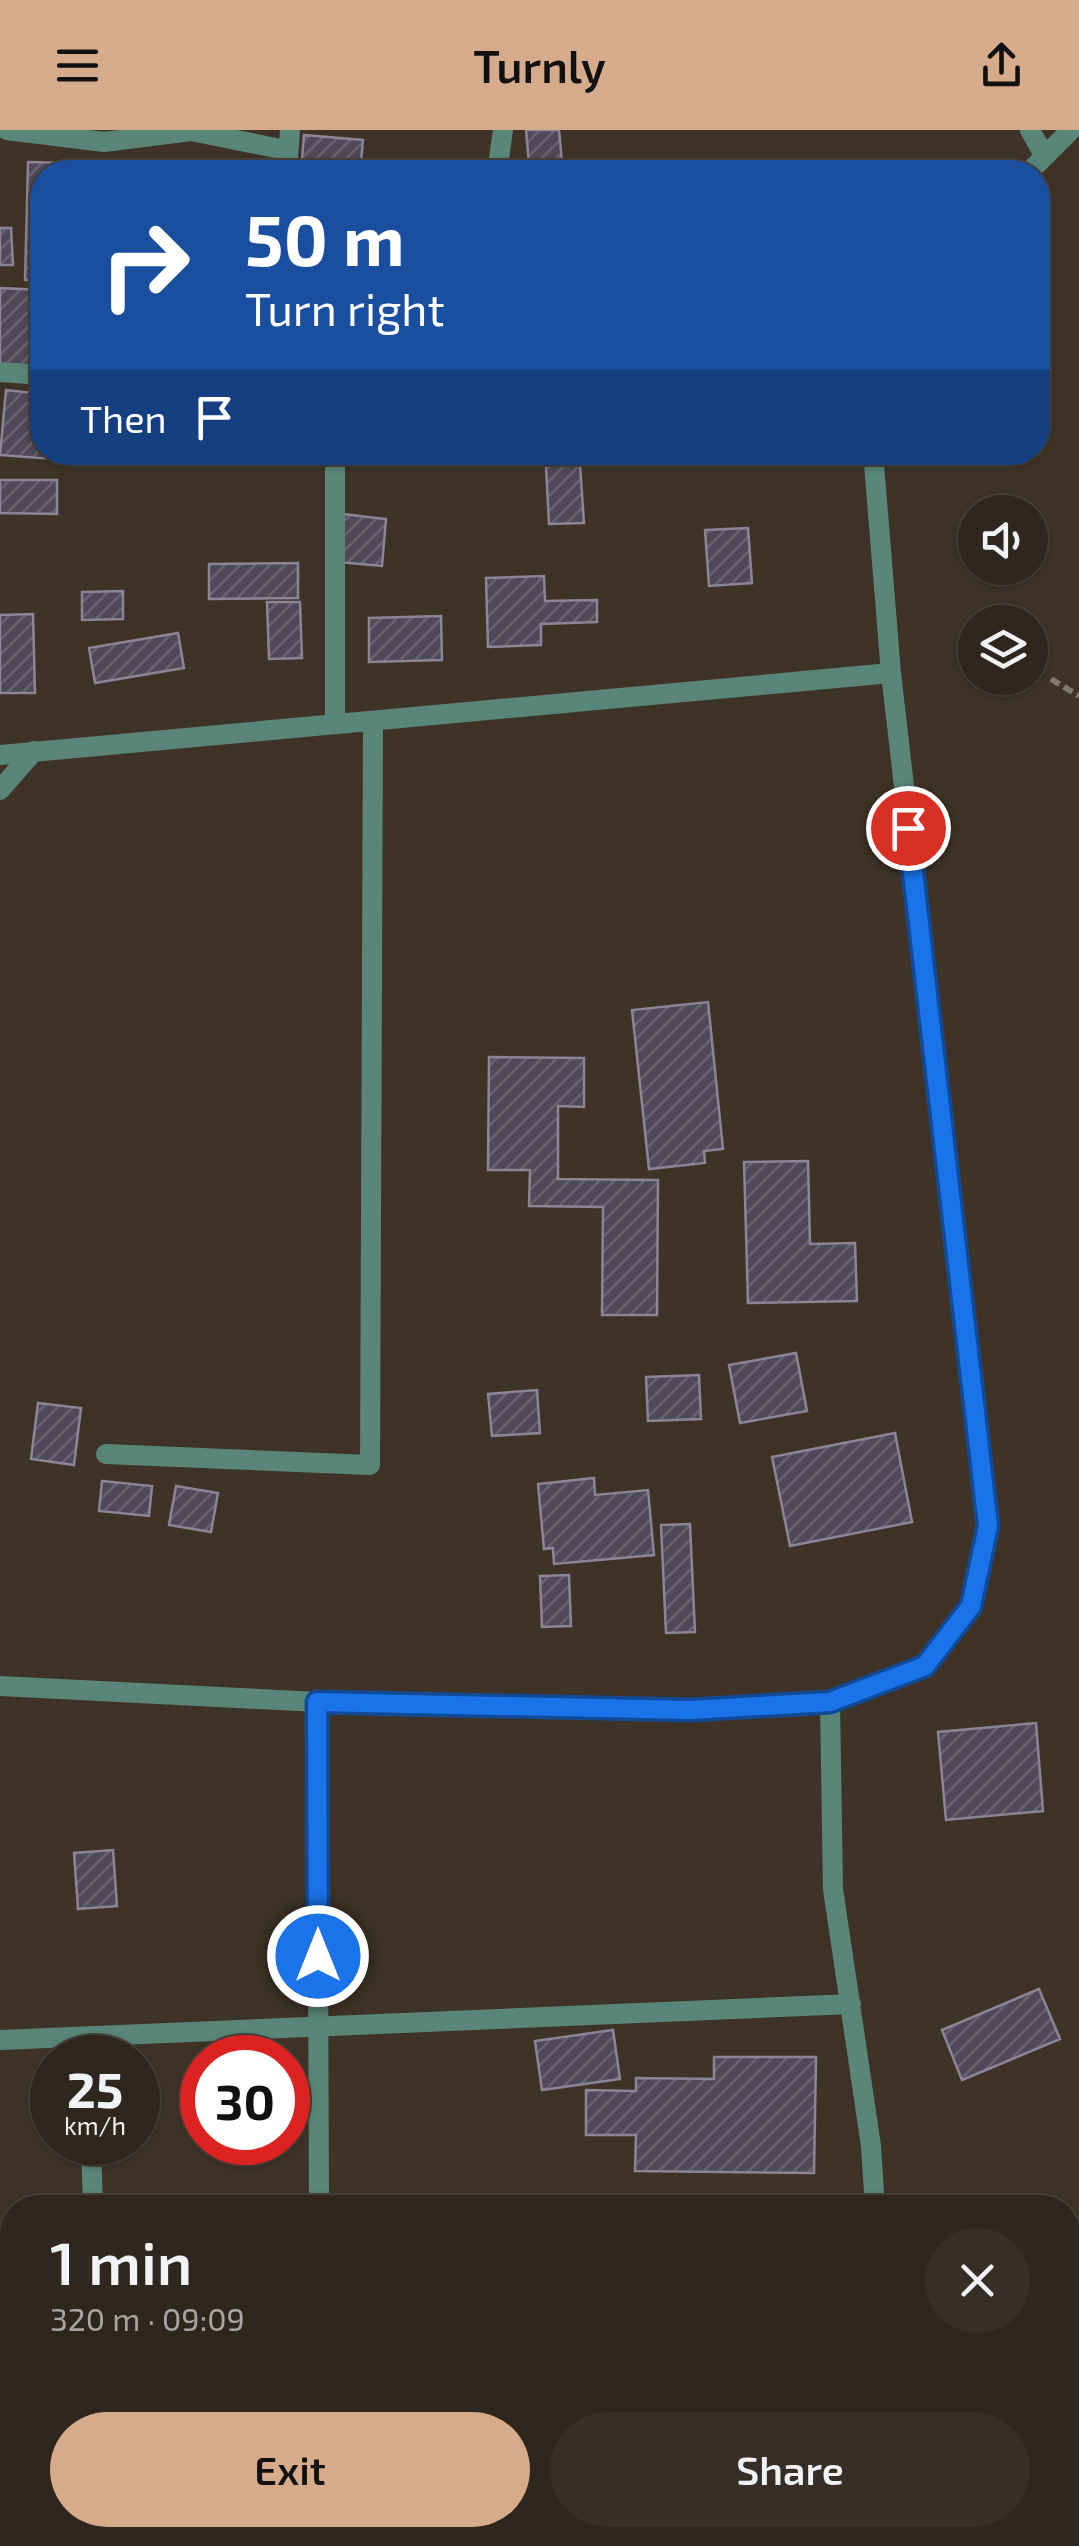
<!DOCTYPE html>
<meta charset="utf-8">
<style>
body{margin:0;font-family:"Exo 2",sans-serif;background:#372e26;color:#f1f3f6;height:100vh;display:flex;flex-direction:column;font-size:38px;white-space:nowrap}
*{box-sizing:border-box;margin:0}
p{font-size:32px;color:#a7a5a4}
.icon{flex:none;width:55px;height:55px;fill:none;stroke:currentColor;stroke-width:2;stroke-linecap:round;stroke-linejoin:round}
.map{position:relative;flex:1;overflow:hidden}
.drawer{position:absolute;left:0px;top:2065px;width:1080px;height:352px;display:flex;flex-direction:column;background:#2f261d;border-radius:40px 40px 0 0;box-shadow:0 2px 8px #0004,0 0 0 2px #4a433b}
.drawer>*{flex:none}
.hud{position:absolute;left:30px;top:30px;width:1020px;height:305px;border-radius:40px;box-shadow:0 2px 8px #0004,0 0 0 2px #4a433b;background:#1a4fa0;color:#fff;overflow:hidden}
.fabs{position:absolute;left:958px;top:365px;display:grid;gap:20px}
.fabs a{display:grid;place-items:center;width:90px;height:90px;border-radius:50%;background:#2f261d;box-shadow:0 2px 8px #0004,0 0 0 2px #4a433b;font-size:50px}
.speed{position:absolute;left:30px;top:1905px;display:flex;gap:20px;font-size:50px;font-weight:700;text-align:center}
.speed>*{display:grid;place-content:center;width:130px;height:130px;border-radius:50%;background:#2f261d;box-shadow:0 2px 8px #0004,0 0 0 2px #4a433b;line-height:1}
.speed small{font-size:25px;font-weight:400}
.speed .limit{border:15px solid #d22;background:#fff;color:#111}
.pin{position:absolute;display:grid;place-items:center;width:85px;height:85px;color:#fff;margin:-42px;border:5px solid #fff;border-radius:50%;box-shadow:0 2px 10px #0007}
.me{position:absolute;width:110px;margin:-55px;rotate:0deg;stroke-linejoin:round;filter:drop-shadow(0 0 8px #0008)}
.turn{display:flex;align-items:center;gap:35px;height:210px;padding:0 50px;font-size:45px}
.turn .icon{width:130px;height:130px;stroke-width:2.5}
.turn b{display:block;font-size:70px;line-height:85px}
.then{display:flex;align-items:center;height:95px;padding:0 50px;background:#0003;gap:20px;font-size:38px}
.round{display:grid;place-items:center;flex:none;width:105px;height:105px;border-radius:52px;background:#372e26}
.headline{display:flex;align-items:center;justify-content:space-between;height:170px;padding:0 50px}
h1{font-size:60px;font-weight:600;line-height:75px}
.cta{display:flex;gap:20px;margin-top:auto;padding:20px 50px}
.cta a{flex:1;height:115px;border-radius:60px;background:#d6ab8b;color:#111;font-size:40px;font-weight:600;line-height:115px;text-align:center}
.cta a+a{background:#372e26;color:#f1f3f6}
header{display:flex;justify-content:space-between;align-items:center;height:130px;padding:0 50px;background:#d6ab8b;color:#111;font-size:45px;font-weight:600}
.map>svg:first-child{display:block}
.building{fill:url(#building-hatch);stroke:#8b8597;stroke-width:2.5}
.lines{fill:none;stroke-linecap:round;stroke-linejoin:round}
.path{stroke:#82786e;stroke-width:6;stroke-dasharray:10 5;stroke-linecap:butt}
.minor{stroke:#5a8679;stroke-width:20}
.route-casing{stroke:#114b97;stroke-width:25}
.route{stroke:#1a73e8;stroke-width:18}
</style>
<header><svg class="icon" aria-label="menu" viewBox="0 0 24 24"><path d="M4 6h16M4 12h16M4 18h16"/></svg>Turnly<svg class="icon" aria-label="share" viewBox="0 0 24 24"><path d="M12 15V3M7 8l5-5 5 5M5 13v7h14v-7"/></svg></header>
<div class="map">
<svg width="1079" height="2416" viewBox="0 0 1079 2416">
<defs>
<pattern id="building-hatch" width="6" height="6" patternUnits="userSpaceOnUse" patternTransform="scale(2.5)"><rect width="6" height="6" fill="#4f4959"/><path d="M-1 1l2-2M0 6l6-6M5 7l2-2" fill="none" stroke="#696371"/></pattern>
</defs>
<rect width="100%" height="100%" fill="#3f3327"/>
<path class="building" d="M526 0H559L562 32 529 34Z
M304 5 363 10 360 42H301Z
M28 32 109 34V42H42V150H25Z
M0 98H11L13 135H0Z
M0 158 42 160 39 237 0 236Z
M6 260 42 264V322H52V329L0 325Z
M580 335 584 393 549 394 546 336Z
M0 350H57V384L0 383Z
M343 384 386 389 382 436 338 432Z
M748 398 752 453 709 456 705 400Z
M298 433V468L209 469V434Z
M544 446 545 471 597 470V492L541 494V515L488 517 486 448Z
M123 461V489L82 490V462Z
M267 472H300L302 528 269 529Z
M33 484 35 563H0V485Z
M441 486 442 530 369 532V488Z
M178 503 184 538 95 553 89 518Z
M708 872 723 1019 704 1021 705 1033 649 1039 632 880Z
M489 927 584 928V977L558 976V1049L658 1050 657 1185H602L603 1077 529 1076 530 1040H488Z
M808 1031 810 1114 855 1113 857 1171 748 1173 744 1032Z
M796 1223 807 1281 740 1293 729 1235Z
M699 1245 701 1289 648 1291 646 1247Z
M537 1260 540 1303 492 1306 488 1264Z
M38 1273 81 1278 74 1335 31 1329Z
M895 1303 912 1392 790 1416 772 1327Z
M594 1348 595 1365 648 1360 654 1425 554 1434 553 1418 544 1419 538 1354Z
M102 1351 152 1356 149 1386 99 1381Z
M176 1356 218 1363 211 1402 169 1395Z
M690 1394 695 1502 666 1503 661 1395Z
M569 1445 571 1496 542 1497 540 1446Z
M1036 1593 1043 1681 946 1690 938 1602Z
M113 1720 117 1776 78 1779 74 1723Z
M1039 1859 1060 1909 962 1950 942 1900Z
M613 1900 620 1949 542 1960 535 1911Z
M714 1927H816L814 2043 635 2041 636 2005H586V1960L636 1961V1948L714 1949Z
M0 2303H3L5 2406 0 2407Z
M372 2405H570V2416H372Z"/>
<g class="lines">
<path class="path" d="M1051 549 1079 566"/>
<path class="minor" d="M7 0 104 12 191 1 276 18
M1030 0 1044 25
M287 42 290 0
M497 42 503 0
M1029 42 1071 0
M0 242 42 245
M335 594V322
M0 625 891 543
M0 660 34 621
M106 1324 370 1335 373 592
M0 1556 398 1576 690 1579 830 1572 925 1536 971 1476 989 1396 891 543 873 322
M317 1572 319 2078
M830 1572 833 1759 871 2016 875 2078
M0 1910 851 1874
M91 2012 93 2078
M0 2278 12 2277
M320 2405V2416
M887 2405 888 2416"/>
</g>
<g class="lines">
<defs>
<path id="route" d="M318 1826 317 1572 690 1580 830 1572 925 1536 971 1476 988 1396 908 698"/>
</defs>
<use href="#route" class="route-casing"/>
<use href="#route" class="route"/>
</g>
</svg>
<div class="fabs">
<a><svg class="icon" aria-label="sound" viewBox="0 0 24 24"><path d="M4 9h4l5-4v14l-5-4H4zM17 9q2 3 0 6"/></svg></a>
<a><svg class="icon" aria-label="layers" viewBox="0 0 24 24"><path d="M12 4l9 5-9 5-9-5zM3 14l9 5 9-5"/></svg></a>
</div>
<div class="speed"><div>25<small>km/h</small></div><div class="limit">30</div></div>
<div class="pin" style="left:908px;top:698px;background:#d93025"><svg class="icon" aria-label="arrive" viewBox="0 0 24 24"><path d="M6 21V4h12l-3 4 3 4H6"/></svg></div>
<svg class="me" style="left:318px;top:1826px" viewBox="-20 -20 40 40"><circle r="17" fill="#1a73e8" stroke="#fff" stroke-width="3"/><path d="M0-11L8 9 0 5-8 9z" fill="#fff"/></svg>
<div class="hud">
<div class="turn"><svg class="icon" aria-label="right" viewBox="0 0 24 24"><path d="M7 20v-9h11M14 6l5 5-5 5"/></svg><div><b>50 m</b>Turn right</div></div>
<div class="then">Then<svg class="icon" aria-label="arrive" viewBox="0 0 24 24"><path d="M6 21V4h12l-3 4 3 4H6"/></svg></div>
</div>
<section class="drawer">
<div class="headline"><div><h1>1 min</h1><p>320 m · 09:09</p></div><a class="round"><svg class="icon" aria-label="close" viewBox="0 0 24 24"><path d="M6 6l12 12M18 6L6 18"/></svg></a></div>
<div class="cta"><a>Exit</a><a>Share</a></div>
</section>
</div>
